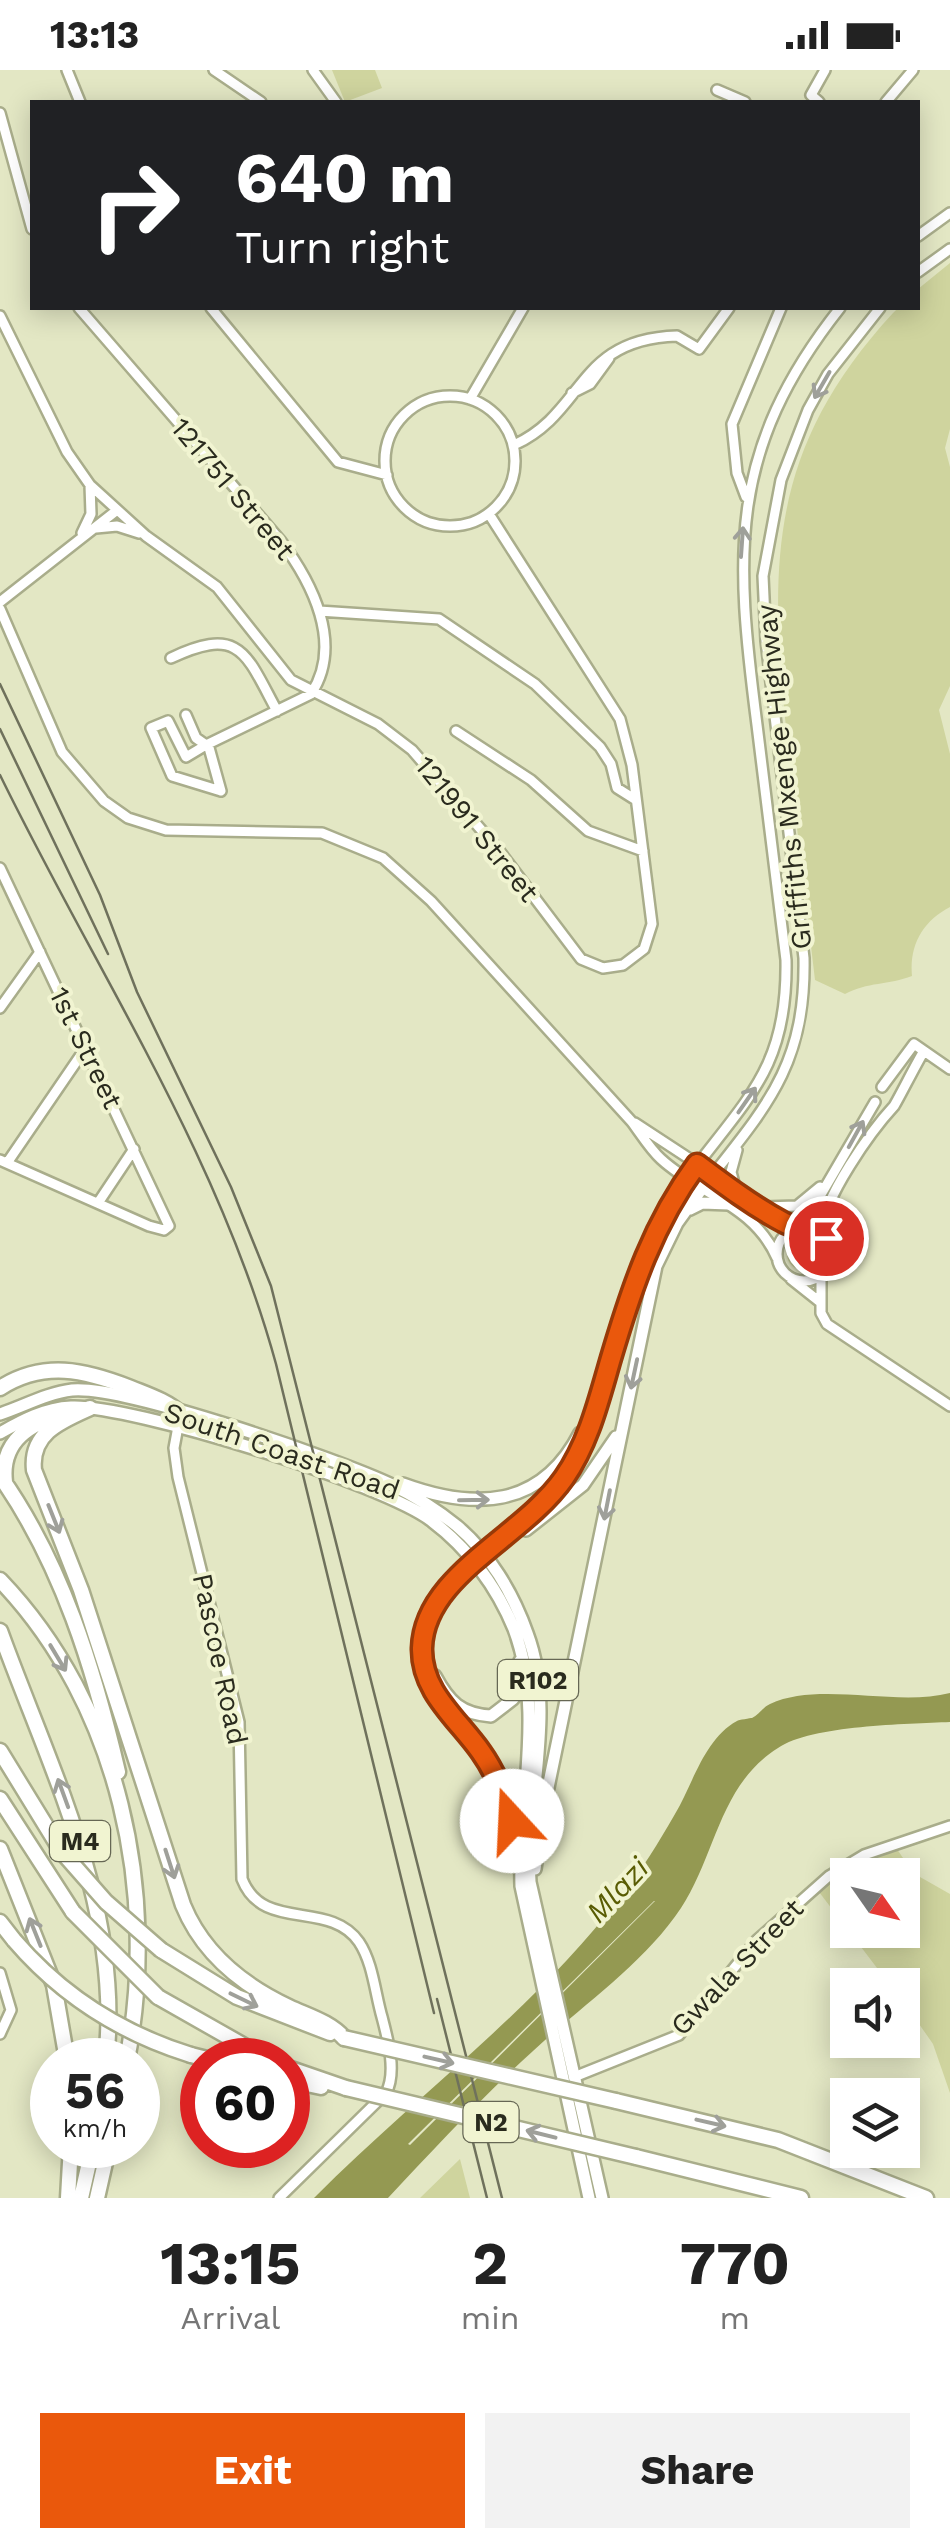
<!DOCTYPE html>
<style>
body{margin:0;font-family:"Work Sans",sans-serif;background:#f2f2f2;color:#222;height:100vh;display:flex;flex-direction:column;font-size:38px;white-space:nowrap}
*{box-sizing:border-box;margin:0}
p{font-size:32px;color:#767676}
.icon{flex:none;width:55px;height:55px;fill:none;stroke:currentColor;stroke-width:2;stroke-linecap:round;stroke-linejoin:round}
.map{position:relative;height:2128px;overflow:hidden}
.details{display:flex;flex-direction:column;background:#fff;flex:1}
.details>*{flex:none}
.guide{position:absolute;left:30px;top:30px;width:890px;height:210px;border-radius:0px;box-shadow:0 5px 25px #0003;background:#202124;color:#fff;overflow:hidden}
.needle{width:65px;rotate:124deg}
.fabs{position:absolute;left:830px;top:1788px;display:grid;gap:20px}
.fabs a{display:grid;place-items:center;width:90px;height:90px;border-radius:0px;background:#fff;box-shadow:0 5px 25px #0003;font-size:50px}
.speed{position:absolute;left:30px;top:1968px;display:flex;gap:20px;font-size:50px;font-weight:700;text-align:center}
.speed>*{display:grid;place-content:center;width:130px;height:130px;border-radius:50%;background:#fff;box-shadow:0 5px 25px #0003;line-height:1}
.speed small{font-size:25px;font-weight:400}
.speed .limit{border:15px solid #d22;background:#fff;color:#111}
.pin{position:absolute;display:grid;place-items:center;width:85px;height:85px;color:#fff;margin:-42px;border:5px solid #fff;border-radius:50%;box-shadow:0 2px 10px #0007}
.me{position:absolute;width:110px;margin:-55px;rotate:340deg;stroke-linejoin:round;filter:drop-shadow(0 0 8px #0008)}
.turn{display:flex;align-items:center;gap:35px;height:210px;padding:0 40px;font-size:45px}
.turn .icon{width:130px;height:130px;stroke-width:2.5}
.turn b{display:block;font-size:70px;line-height:85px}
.eta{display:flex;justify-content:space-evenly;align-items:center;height:170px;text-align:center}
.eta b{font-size:60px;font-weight:700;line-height:70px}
.action{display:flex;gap:20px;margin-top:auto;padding:20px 40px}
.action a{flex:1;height:115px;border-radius:0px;background:#ea580c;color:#fff;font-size:40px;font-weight:700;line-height:115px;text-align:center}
.action a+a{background:#f2f2f2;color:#222}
.status{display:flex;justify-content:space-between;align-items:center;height:70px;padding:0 50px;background:#fff;direction:ltr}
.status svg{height:28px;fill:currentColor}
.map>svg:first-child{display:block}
.green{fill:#cfd49e;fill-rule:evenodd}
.water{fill:#949952;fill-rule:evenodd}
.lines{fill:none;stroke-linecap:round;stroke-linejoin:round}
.minor-casing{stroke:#a9ad8b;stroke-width:14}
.major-casing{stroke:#a9ad8b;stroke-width:16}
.highway-casing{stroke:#a9ad8b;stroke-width:19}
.minor{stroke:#fff;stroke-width:9}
.major{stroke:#fff;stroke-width:11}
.highway{stroke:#fff;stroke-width:14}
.rail{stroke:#6f715c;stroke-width:2.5}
.major-bridge-casing{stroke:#a9ad8b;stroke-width:16;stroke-linecap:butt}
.highway-bridge-casing{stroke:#a9ad8b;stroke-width:19;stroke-linecap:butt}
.major-bridge{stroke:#fff;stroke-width:11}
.highway-bridge{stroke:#fff;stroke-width:14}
.oneway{stroke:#9fa09a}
.route-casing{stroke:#983908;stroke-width:25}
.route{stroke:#ea580c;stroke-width:18}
.labels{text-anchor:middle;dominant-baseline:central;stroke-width:8;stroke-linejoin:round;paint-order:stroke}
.shield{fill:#f1f4d1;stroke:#666754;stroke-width:2.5}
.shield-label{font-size:25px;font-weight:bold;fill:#2a2b1e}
.street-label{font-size:28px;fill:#2a2b1e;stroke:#f1f4d1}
.water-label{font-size:30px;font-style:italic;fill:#595c03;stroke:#f1f4d1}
</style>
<div class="status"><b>13:13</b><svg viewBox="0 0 49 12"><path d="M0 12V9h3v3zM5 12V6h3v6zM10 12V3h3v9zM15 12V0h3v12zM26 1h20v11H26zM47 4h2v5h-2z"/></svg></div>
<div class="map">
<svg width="950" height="2128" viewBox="0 0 950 2128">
<rect width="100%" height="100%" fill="#e3e7c4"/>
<path class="green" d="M332 0H375L382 18 345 32Z
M950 193V359L945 378 950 397V616L939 640 950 684V837C923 851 909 875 912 906 889 915 867 912 845 924L815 910C806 832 796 754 788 676 769 500 765 382 893 243L898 238H918V219Z
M787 1184a16 16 0 1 1 32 0a16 16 0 1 1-32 0Z
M893 1773 913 1803 950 1824V2023L933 1974 903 1931 902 1915H890L816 1818ZM848 1805H902V1860H848Z
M460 2089 470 2128H420Z"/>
<path class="water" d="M950 1623V1652C907 1654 812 1655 778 1678 719 1715 716 1785 681 1838 644 1894 581 1936 533 1981 482 2027 435 2078 388 2128H314C415 2026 534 1941 621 1826 641 1801 659 1772 675 1744 693 1714 704 1669 737 1651 738 1650 751 1648 752 1648 759 1645 763 1637 770 1634 819 1611 896 1637 950 1623ZM655 1831 410 2075 408 2074 654 1831Z"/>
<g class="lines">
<defs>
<path id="minor" d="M67 0 80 32
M214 0 261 32
M313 0 336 32
M717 20 745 32
M819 32 811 25 825 0
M886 32 913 0
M0 43 32 159
M918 166 950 143
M918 202 950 179
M79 238 280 470C312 512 344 574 311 624L206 675 196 668 186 645
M211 238 338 392 387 405
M0 246 67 382 90 415 146 466 217 517 291 610 378 654 412 680 497 778 581 889 603 898 623 895 644 879 652 854 632 695 620 649 489 444
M572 323 590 314 609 288
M385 391a65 65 0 1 1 130 0a65 65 0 1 1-130 0Z
M470 329 523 238
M514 375C586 342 576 269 677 266L699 279 729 238
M746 427 737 403 732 354 781 238
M96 458 117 456 139 463
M82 463 91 444 90 415
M0 532 116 441
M0 539 62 682 104 731 128 748 166 760 322 763 383 788 431 831 632 1052C641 1064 650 1079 661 1089 700 1125 754 1135 777 1188
M319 541 439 549 535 614 600 677 611 694 617 718 636 730
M171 588C241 555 246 584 277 641
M456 661 531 710 588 761 643 781
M208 674 221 721
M206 675 186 687 168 651 151 658 172 706 221 721
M0 798 169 1156 164 1160 149 1156 0 1090
M0 938 40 882
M882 1017 914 974 950 999
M635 1053 795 1158
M7 1093 87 976
M688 1107C748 1027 788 997 786 890 776 812 767 733 757 655 735 484 727 381 840 238
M703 1117C766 1037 806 996 804 888L766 571 763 506 781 410 808 340 828 304 880 238
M736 1121 731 1102 737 1080
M98 1133 134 1079
M763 1137 797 1136 820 1117
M777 1184a27 27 0 1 1 54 0a27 27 0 1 1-54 0Z
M802 1157 875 1032
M821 1163C823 1128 871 1061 894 1036 898 1030 917 992 924 981
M821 1206V1243L827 1254 950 1336
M791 1209 820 1232
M179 1351 174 1378 178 1407 239 1652 242 1809C263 1863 329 1829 359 1872 373 1893 375 1923 382 1947 388 1970 397 2002 386 2023L279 2128
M0 1903 11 1940 0 1964
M574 2007 679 1965 757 1870 829 1806 864 1785 950 1756"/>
<path id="major" d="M690 1139 702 1133 729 1134
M0 1344C24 1336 47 1323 72 1320 124 1315 340 1390 392 1415 415 1426 437 1440 457 1456 489 1483 513 1523 527 1563 557 1643 525 1729 530 1812L602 2128
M0 1363C21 1351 45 1338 71 1337 130 1334 385 1414 432 1451 468 1478 497 1517 514 1559 545 1641 518 1731 521 1816L589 2128
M403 1414C474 1440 541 1439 580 1363
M526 1460 583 1415 616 1367
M516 1461C623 1360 606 1221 688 1107
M458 1505C384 1572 438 1622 480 1680 499 1706 509 1736 514 1767
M435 1606C449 1632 461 1644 491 1646L513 1629 520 1591
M535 1799 544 1737 656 1196 677 1153 703 1117"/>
<path id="highway" d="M0 1318C44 1290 85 1300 131 1318 148 1325 167 1331 181 1344
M90 1338C61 1351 30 1363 34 1400L81 1520 183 1835C203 1884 242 1915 289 1937 308 1946 330 1952 344 1968
M0 1406C62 1494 94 1599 118 1702
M5 1412C0 1370 31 1354 64 1342
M0 1510C120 1635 159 1824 127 1990
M0 1561C50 1699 123 1839 106 1990
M0 1681 62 1782
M0 1729 73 1842
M0 1779 54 1915 67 1990
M0 1852 14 1870
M161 1880 237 1927 330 1963
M158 1927 269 1990
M191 1985 211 1990
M288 1998 346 2018
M288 2010 321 2017
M616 2031 778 2070 926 2128
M636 2087 801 2128
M68 2128 71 2075
M81 2128 93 2075
M97 2128 109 2075"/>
</defs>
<use href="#minor" class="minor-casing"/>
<use href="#major" class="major-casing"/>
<use href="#highway" class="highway-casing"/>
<use href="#minor" class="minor"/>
<use href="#major" class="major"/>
<use href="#highway" class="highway"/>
<path class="rail" d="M0 614 100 825 137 922 231 1117 271 1216 502 2128
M0 659 108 884
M0 705C95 900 218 1082 276 1294L434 1943
M437 1929 487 2128"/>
<defs>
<path id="major-bridge" d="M458 1505 516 1461"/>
<path id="highway-bridge" d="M62 1782 106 1832 161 1880
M73 1842 158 1927
M14 1870C62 1926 120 1963 191 1985
M344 1968 616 2031
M346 2018 636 2087"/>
</defs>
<use href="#major-bridge" class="major-bridge-casing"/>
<use href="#highway-bridge" class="highway-bridge-casing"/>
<use href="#major-bridge" class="major-bridge"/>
<use href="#highway-bridge" class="highway-bridge"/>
</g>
<defs><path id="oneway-shaft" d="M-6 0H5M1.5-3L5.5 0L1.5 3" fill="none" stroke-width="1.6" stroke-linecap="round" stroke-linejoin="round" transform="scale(2.5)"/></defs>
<g class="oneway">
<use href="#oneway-shaft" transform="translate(822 315) rotate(120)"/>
<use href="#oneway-shaft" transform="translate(742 472) rotate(-86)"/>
<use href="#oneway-shaft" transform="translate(747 1030) rotate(-55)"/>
<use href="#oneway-shaft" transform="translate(856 1064) rotate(-61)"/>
<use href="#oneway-shaft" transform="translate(634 1304) rotate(102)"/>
<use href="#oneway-shaft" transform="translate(474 1430) rotate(-1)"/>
<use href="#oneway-shaft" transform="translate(607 1435) rotate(101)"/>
<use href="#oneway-shaft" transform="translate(54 1449) rotate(68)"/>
<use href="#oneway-shaft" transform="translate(58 1588) rotate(59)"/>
<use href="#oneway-shaft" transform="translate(63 1723) rotate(-110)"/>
<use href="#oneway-shaft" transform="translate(170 1794) rotate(72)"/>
<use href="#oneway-shaft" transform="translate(35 1862) rotate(-112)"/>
<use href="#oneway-shaft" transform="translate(244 1930) rotate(26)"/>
<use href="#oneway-shaft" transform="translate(439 1990) rotate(13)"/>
<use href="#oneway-shaft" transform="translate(711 2053) rotate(13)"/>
<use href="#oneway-shaft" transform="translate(541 2064) rotate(-166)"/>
</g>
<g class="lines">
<defs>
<path id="route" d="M512 1751C505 1726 496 1703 481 1682 458 1649 421 1622 422 1578 424 1505 522 1468 564 1408 589 1372 599 1329 611 1288 632 1217 653 1154 697 1094 725 1115 753 1136 783 1152 798 1161 812 1155 826 1168"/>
</defs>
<use href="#route" class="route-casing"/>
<use href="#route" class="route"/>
</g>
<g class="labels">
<g class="shield">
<rect x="498" y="1590" width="80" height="40" rx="8"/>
<rect x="50" y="1751" width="60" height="40" rx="8"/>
<rect x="463.5" y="2032" width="55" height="40" rx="8"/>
</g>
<g class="shield-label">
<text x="538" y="1610">R102</text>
<text x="80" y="1771">M4</text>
<text x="491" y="2052">N2</text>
</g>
<g class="street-label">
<text transform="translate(233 419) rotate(50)">121751 Street</text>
<text transform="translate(784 707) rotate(-96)">Griffiths Mxenge Highway</text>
<text transform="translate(477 759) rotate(51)">121991 Street</text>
<text transform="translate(86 978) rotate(64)">1st Street</text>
<text transform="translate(282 1381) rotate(19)">South Coast Road</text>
<text transform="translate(220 1589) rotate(78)">Pascoe Road</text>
<text transform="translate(737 1897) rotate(-46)">Gwala Street</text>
</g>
<g class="water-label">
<text transform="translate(617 1820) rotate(-47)">Mlazi</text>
</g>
</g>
</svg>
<div class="fabs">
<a><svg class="needle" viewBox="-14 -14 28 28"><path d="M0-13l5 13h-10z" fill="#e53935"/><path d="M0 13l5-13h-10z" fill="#767676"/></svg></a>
<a><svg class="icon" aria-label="sound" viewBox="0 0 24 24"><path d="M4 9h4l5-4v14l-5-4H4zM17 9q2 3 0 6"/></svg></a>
<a><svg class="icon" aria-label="layers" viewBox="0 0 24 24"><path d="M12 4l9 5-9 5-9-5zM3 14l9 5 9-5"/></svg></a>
</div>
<div class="speed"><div>56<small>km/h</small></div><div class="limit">60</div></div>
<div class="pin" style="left:826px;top:1168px;background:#d93025"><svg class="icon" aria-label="arrive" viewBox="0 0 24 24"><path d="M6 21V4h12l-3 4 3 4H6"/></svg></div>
<svg class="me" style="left:512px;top:1751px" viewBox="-20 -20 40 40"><circle r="19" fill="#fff"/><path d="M0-13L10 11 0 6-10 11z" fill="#ea580c"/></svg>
<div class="guide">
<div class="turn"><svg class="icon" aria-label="right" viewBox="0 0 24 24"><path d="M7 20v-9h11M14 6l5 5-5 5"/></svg><div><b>640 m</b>Turn right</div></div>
</div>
</div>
<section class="details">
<div class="eta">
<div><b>13:15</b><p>Arrival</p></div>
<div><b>2</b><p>min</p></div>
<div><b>770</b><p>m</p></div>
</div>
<div class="action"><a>Exit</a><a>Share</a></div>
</section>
